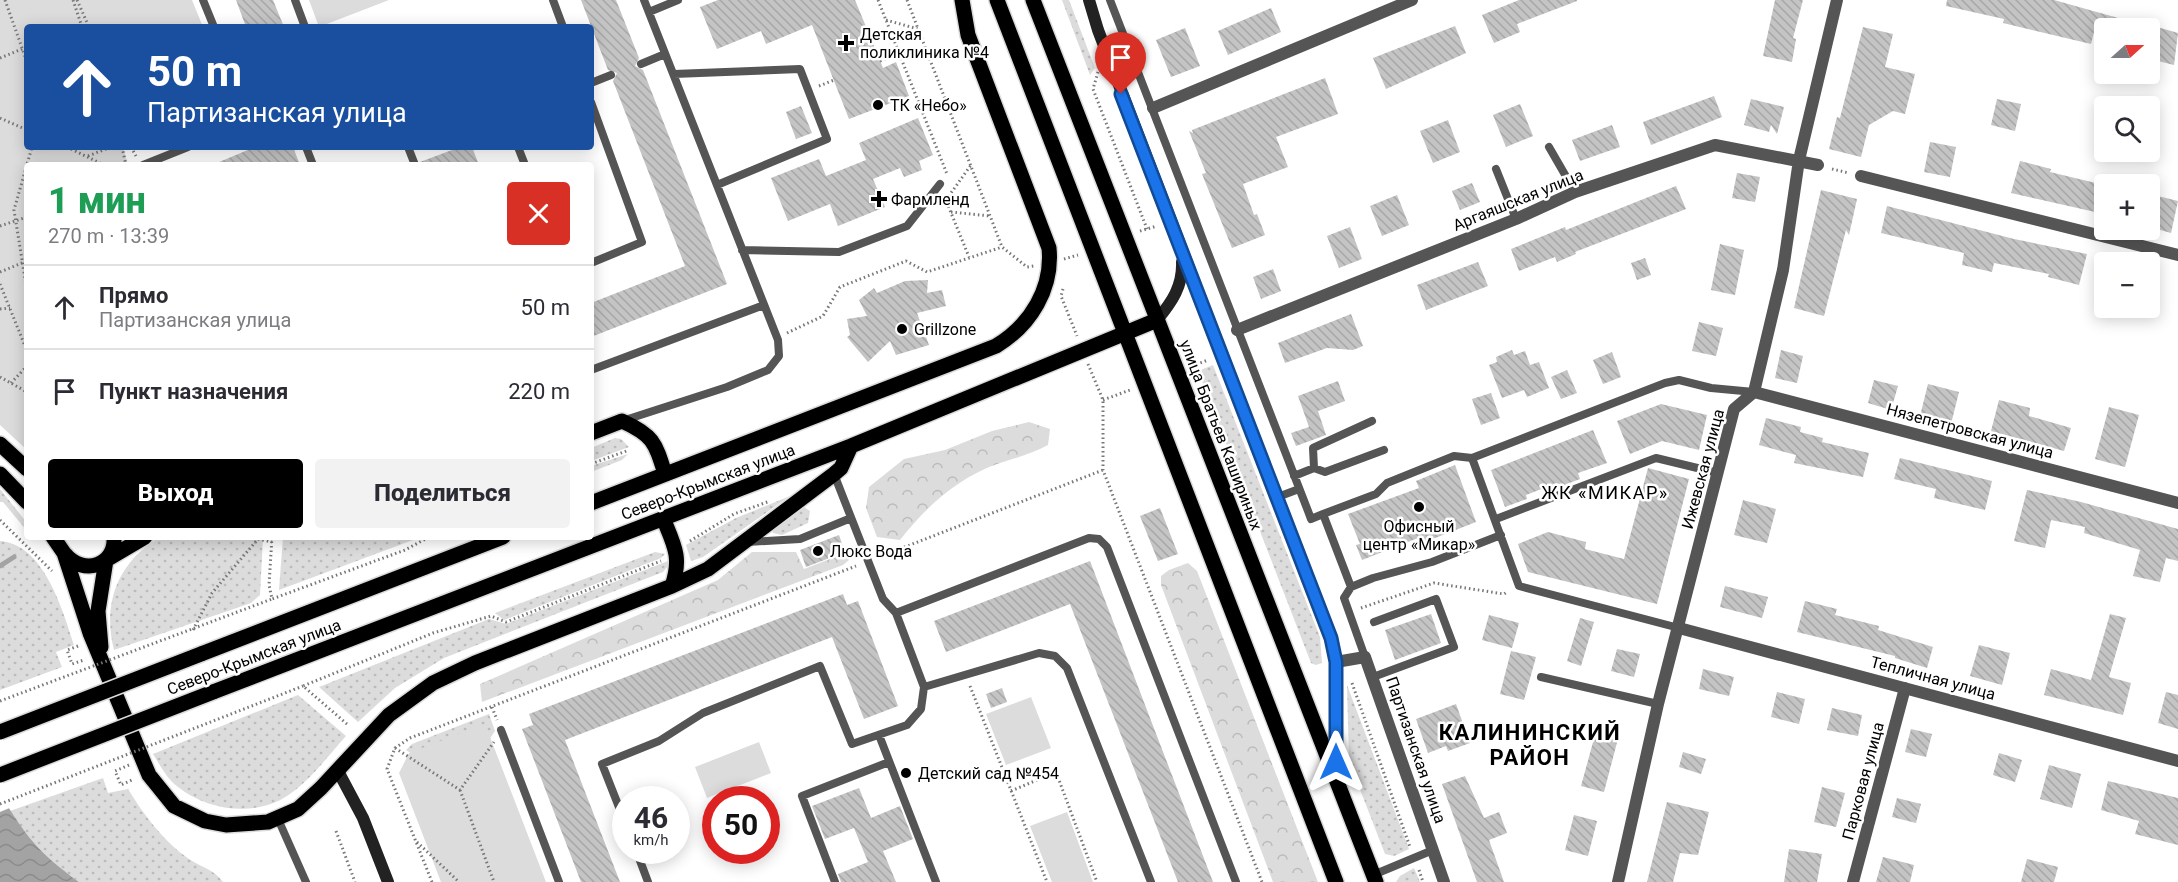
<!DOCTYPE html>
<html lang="ru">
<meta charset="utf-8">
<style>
body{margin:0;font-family:Roboto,sans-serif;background:#f2f2f3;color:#2b2b33;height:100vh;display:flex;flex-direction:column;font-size:22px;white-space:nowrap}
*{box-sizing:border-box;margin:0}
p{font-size:20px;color:#7c7c81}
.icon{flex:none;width:33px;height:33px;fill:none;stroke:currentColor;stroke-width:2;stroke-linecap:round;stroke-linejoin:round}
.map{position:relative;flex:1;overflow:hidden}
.drawer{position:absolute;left:24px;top:162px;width:570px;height:378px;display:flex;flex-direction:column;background:#fff;border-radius:6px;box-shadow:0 3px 15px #0003}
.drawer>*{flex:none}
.banner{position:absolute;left:24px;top:24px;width:570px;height:126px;border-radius:6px;box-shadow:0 3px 15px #0003;background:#1a4fa0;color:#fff;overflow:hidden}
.needle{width:39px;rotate:69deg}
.controls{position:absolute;left:2094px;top:18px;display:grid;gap:12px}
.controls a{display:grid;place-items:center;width:66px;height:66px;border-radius:6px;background:#fff;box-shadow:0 3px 15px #0003;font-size:30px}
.speed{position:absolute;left:612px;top:786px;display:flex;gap:12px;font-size:30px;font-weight:700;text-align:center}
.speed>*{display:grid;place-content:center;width:78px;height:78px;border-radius:50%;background:#fff;box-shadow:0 3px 15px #0003;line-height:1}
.speed small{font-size:15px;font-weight:400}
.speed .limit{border:9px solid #d22;background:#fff;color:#111}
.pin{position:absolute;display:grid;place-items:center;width:51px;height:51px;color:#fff;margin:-62px -26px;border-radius:50% 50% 50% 0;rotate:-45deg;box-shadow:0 0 6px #0007}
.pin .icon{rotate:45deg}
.me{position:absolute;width:66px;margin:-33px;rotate:0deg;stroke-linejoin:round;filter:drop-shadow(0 0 4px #0008)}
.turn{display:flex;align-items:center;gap:21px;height:126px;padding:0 24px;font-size:27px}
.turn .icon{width:78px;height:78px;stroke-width:2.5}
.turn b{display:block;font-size:42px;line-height:51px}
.round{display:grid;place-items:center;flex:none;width:63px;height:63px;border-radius:6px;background:#f2f2f3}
.headline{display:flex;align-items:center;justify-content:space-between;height:102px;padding:0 24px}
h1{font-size:36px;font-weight:800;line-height:45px;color:#1e9e55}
.button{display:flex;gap:12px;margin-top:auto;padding:12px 24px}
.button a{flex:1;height:69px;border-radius:6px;background:#000;color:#fff;font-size:24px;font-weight:800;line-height:69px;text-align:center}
.button a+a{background:#f2f2f3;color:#2b2b33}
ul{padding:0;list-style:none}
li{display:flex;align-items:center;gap:18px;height:84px;padding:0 24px;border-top:2px solid #e1e1e2}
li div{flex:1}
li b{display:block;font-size:22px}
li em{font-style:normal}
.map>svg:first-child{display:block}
.grass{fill:url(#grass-dots)}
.forest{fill:url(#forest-crowns)}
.park{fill:#dcdcdc}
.water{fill:url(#water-waves)}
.pier{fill:#fff}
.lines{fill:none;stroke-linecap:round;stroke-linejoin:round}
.stream{stroke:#a3a3a3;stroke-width:5}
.building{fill:url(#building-back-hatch)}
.primary-casing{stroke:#dbdbdb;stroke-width:18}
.path{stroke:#777;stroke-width:3;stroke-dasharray:1.5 3;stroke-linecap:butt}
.service{stroke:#555;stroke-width:8}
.minor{stroke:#555;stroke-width:12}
.secondary{stroke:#222;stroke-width:12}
.primary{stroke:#000;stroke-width:15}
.primary-bridge-casing{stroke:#dbdbdb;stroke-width:18;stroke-linecap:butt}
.path-bridge{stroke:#777;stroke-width:3;stroke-dasharray:1.5 3;stroke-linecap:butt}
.primary-bridge{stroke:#000;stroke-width:15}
.route-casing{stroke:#114b97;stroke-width:15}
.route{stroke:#1a73e8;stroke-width:10}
.poi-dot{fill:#000;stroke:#fff;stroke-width:2}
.labels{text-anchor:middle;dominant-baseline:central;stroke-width:5;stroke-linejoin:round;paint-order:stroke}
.poi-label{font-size:16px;fill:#000;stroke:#fff;text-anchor:start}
.street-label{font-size:16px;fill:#000;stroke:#fff}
.neighbourhood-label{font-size:18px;letter-spacing:1.5px;fill:#000;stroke:#fff}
.district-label{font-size:22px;font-weight:bold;letter-spacing:1.5px;fill:#000;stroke:#fff}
</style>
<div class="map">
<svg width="2178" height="882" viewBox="0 0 2178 882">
<defs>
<pattern id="grass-dots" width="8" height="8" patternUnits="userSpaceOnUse" patternTransform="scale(1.5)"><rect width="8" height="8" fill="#dcdcdc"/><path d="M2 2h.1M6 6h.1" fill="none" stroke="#bbb" stroke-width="1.8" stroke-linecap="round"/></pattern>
<pattern id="forest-crowns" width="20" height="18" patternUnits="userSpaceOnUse" patternTransform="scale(1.5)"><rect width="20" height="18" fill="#dcdcdc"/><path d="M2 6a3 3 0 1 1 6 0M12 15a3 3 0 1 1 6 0" fill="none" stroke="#bbb"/></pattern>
<pattern id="water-waves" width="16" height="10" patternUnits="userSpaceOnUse" patternTransform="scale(1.5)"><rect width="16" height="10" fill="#a3a3a3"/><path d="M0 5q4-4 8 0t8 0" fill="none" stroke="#8b8b8b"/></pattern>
<pattern id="building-back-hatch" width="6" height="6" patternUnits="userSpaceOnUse" patternTransform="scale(1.5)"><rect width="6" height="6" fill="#c4c4c4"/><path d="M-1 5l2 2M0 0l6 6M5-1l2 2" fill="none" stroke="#a7a7a7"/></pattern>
</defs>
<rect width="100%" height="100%" fill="#fff"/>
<path class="grass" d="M1062 0H1069L1095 68 1090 75Z
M1213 365 1320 637 1322 663 1316 665 1311 663 1198 371Z
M615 438 621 439 629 447 591 461V448Z
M628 454 622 460 591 472V466Z
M0 489 27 523V531L3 502H0Z
M790 496 703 557 691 561 686 545 736 518Z
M804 507 810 511 808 523 782 535 773 533 772 530Z
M160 537H263L260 595 251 603 114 650C102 603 118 562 160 537Z
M283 537H421L279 590Z
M0 541C44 544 63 611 74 645L56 652 62 667 0 690Z
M655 552 665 554 661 558 504 620 495 613Z
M668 561 669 565 663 572 444 658 395 688 358 722 319 687 489 619 506 624Z
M1347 685 1409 849 1394 856 1385 854 1349 761Z
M298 695 346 736C328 756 310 781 287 796 255 817 208 811 178 787 167 779 160 765 153 754Z
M489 714 495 731 459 784 406 750 412 744Z
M103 778 108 793 128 789C144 815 163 841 189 859 202 868 214 869 223 882H79L45 857 19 826 10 811Z
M1414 868 1420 882H1396L1400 876Z"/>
<path class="forest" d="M1029 422 1050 429 1048 445C1031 454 1015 458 997 464 956 479 926 507 900 540L877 537 866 508 869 487 904 459 945 450 992 431Z
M853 550 849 560 843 565 482 702 480 684 718 580 752 552H796L804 569Z
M1188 563 1197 571 1318 882H1273L1161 585V576L1169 570Z"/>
<path class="park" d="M0 0H192L203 27H27V147H123L128 165H27V450L0 425Z
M309 0H389L319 27Z
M1031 697 1051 748 1006 765 986 714Z
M485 724 546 882H441L399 773 409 753Z
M759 742 771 773 707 798 695 767Z
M1067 812 1093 882H1052L1030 826Z"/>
<path class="water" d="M0 793C25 836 39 853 79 882H0Z"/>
<path class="pier" d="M0 790 12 807 0 812Z"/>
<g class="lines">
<path class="stream" d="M0 566 14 557"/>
</g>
<path class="building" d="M236 0H273L284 27H246Z
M581 0H616L639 58 635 66 643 70 727 284 591 337V303L685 266 613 81 617 73 608 70Z
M718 0H855L883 68 896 62 909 96 849 119 812 25 766 44 761 31 717 49 700 7Z
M1519 0H1577V1L1517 24 1520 32 1494 43 1482 15Z
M1775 0H1803L1793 38 1796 39 1792 62 1763 56Z
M1947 0H2054L2136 23V28H2095L2091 44 2003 23 2004 19 1946 6Z
M1271 8 1281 32 1228 55 1218 31Z
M2150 25 2178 33 2174 65 2150 59Z
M1455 26 1466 53 1386 89 1373 58Z
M1863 27 1893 34 1885 67 1915 74 1905 114 1893 111 1869 125 1861 157 1829 149 1837 117 1840 118Z
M1185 28 1200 66 1171 77 1156 40Z
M1325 78 1338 114 1276 137 1288 167 1243 184 1254 215 1257 214 1265 235 1232 248 1202 174 1206 173 1189 131 1193 133 1192 130Z
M1714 96 1722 117 1651 145 1643 122Z
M1751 99 1784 107 1777 134 1771 125 1769 132 1744 125Z
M1997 99 2021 104 2015 131 1991 125Z
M1520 104 1533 136 1506 147 1493 115Z
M801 106 812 133 796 139 786 112Z
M918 118 933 155 919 161 922 170 904 177 900 168 873 179 885 207 838 226 830 204 788 221 771 178 819 159 826 176 866 160 859 143Z
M1448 120 1460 152 1433 163 1420 131Z
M1612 125 1620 147 1580 161 1572 140Z
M1930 142 1956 147 1950 177 1924 172Z
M255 147H293L300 165H212Z
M460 147H472L479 165H421L420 162Z
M2020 161 2051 169 2050 172 2104 185V214L2011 193Z
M1737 173 1760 177 1755 202 1732 198Z
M1472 183 1480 202 1460 210 1452 191Z
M1676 186 1686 209 1575 252 1576 254 1557 262 1555 257 1519 271 1511 249 1565 227 1566 230Z
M1821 190 1857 199 1849 235 1846 230 1824 316 1794 308Z
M2150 194 2178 201 2171 233 2150 227Z
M1397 195 1409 225 1382 236 1370 206Z
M1887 206 2014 239 2087 254 2079 285 2048 277 2049 274 1994 263 1992 272 1962 265 1964 253 1881 233Z
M1350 227 1362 259 1339 268 1327 236Z
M1720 244 1744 250 1735 295 1711 290Z
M1645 258 1651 275 1637 280 1631 263Z
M1478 262 1488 286 1426 310 1417 285Z
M1273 269 1281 291 1261 299 1253 277Z
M928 280 927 293 942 290 946 306 917 313 929 345 896 355 890 341 868 362 847 337 850 335 847 319 867 316 859 300 874 288 877 293 905 281Z
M1351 314 1363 346 1353 350 1327 348 1285 363 1278 343Z
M1699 322 1723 328 1716 356 1692 351Z
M1512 350 1514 355 1525 351 1530 365 1539 362 1549 388 1527 397 1524 390 1502 398 1489 365 1497 362 1496 357Z
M1781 350 1803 356 1797 383 1775 378Z
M1612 352 1621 377 1603 384 1593 360Z
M1567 370 1577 393 1561 399 1551 377Z
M1874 380 1898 386 1891 410 1868 403Z
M1338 381 1345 401 1318 411 1326 435 1296 446 1291 433 1309 427 1298 396Z
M1928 384 1959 392 1951 424 1920 416Z
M1491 393 1500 418 1481 425 1472 399Z
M1999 400 2030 408 2029 416 2071 428 2064 451 1991 431Z
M1661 404 1707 415 1699 450 1662 441 1630 454 1617 421Z
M2109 407 2139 415 2125 467 2095 459Z
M1766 418 1801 427 1800 432 1823 438 1822 442 1869 453 1863 477 1794 463 1796 455 1759 445Z
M1593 430 1607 463 1578 473 1580 479 1559 487 1557 483 1526 495 1527 499 1505 507 1491 470Z
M1900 458 1992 481 1985 510 1934 498 1936 489 1894 479Z
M1455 465 1476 522 1425 542 1423 536 1362 560 1356 545 1360 544 1348 514 1419 488 1416 481Z
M1648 468 1689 479 1657 604 1528 572 1518 544 1548 532 1586 542 1585 549 1624 559Z
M2027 490 2081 502 2178 529V561L2166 558 2160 582 2133 576 2140 550 2084 533 2085 527 2051 520 2045 548 2014 541Z
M1743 500 1776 509 1767 543 1734 535Z
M1160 508 1178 554 1158 561 1140 516Z
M839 535 845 552 806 567 800 550Z
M1090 561 1155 731 1213 882H1178L1070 604 946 652 934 621Z
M1725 586 1768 597 1762 618 1720 607Z
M843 594 847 605 858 601 898 706 864 719 832 637 565 740 620 882H581L522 729 533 725 529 714Z
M1805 601 1837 609 1835 615 1879 626 1878 630 1933 647 1927 668 1895 658V656L1797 632Z
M1431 614 1441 643 1395 660 1385 630Z
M2110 614 2126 618 2109 677 2131 683 2123 715 2044 695 2051 669 2091 680Z
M1489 615 1519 623 1512 648 1482 640Z
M1580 618 1594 622 1581 666 1567 661Z
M1979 645 2010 653 2002 685 1970 676Z
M1617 649 1640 654 1634 677 1611 671Z
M1511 651 1536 657 1524 700 1500 694Z
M1703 669 1734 677 1729 696 1699 689Z
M1002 688 1007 702 991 708 986 694Z
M1777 692 1805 699 1799 724 1771 717Z
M2166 692 2178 695V729L2158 723Z
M1456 704 1470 743 1448 751 1446 746 1428 753 1416 719Z
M1832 708 1862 715 1858 736 1827 730Z
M1598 724 1620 731 1604 792 1581 786Z
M1911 729 1932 734 1926 757 1905 752Z
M1683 752 1706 759 1701 774 1679 767Z
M1999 753 2022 760 2015 782 1993 775Z
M2049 765 2081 774 2072 808 2040 799Z
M1465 776 1484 818 1499 812 1507 833 1489 840 1504 882H1477L1442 784Z
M2108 781 2178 798V845L2135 834 2139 821 2101 810Z
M1822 787 1845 793 1836 827 1814 822Z
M859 788 871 818 900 806 913 839 883 851 896 882H841L838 874 868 862 854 828 825 839 812 806Z
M1897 798 1921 804 1916 823 1892 817Z
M1667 802 1709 812 1698 855 1680 853 1673 882H1647Z
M1574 815 1597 821 1588 856 1565 850Z
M1789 849 1822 854 1817 882H1784Z
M1883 857 1914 865 1910 882H1876Z
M2027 859 2058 867 2054 882H2021Z"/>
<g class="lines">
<defs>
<path id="primary" d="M997 0 1336 882
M1033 0 1376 882
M591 433 622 421C653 435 655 442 665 474
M0 444 27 469
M0 474 27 502
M591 503 996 346C1031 325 1053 288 1049 248L968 35 962 0
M663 518C674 545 682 557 672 586L708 569 834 474 841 468 851 446
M53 537 64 553 90 633 149 775 174 806 205 821 226 825 268 822 298 809 321 788 389 715 433 683 475 663 672 586
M65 554C83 576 116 566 114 537
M101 647 98 611 106 560 145 537
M201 654 503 537
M213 692 851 446 1157 320"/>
</defs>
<use href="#primary" class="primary-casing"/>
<path class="path" d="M5 0 27 62
M73 0 82 27
M77 0 89 27
M878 0 947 174
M907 0 1002 247 1027 267 1034 266
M886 20 918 29
M0 58 27 47
M880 61 899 53
M1098 72 1093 89 1147 229
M819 86 834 80
M0 118 27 130
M67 147 104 165
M122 147 126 165
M131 147 136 156
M88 156 111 147
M1832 169 1849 173
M945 198 969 257
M946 200 971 165
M951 212 990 216
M0 226 27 217
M1140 231 1157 226
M1064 259 1078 255
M0 272 27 261
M0 284 27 351
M1063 289 1061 296 1077 336
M27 291 14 210 32 147
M0 309 10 308
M787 333 823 316 840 287 906 261 927 272 1002 247
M1088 364 1103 400V470L1262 882
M1192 366 1208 360
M0 377 27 392
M11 383 27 366
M1103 400 1130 390
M591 464 629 450
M0 520 52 571
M272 537 269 585 272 599 405 550 429 537
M690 541 734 514 770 501
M879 557 1103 470
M1361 608 1434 583 1504 594 1507 592
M193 630 212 593 258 539 272 542
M78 646 67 650 72 664 84 660
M1352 683 1410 847
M970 686 1047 882
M492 707 497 720
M347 724 303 686 433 633 491 616 506 622 661 561
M395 748 460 790 494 742
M129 765 115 771 121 785 134 779
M460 790 494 882
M1011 791 1056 772 1097 882
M336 831 355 882
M417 842 459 882
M1419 870 1423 882
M432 882 387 769 395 748 410 738 856 566"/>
<path class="service" d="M203 0 214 27
M295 0 305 27
M553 0 563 27
M1110 0 1308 511 1311 519 1323 514
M649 12 678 0
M641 64 665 54
M674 74 800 69 827 139 717 185
M591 83 611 75
M591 102 642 242 591 263
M306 147 313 165
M408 147 415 165
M518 147 525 165
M1549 147 1575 192
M143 165 188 147
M1496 169 1516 219
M742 250 839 252 907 226 940 184
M591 370 764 305
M622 421 727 387 768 370 779 356 778 340 644 0
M1314 468 1313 448 1372 421
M834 474 883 599 896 613 924 687
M1294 476 1314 468 1325 472 1384 450
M1275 498 1299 489
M1496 519 1656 458 1718 473
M747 542 800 539 851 518
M1351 587 1323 514 1376 494 1387 483 1454 456 1472 458
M896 613 1089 538 1099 539 1107 547 1236 882
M1679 628 1519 586 1472 458 1665 383 1679 380 1711 388 1754 392
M1365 657 1344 598 1351 587 1373 578 1432 562 1501 535
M1373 677 1454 647 1436 599 1374 622
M1541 677 1658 704
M501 730 559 882
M879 735 936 882
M278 819 306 882
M626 825 602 764 659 741 703 713 820 666 852 744 907 725 921 709 924 687 1039 653 1055 656 1067 668 1151 882
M636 850 648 882
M1373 875 1433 850
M835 882 802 796 889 762"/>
<path class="minor" d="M1153 108 1412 0
M1861 176 2178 255
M1237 330 1516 219 1575 192 1715 145 1818 165
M1754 392 2178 503
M1679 628 2178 761
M1336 662 1365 657 1444 882
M1618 882 1658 704 1734 409 1754 392 1783 270 1799 160 1837 0
M1853 882 1905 688"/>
<path class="secondary" d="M1089 0 1098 30 1331 638 1336 662V775
M1157 320C1172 302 1183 286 1182 262
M338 771 363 818 388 882"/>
<use href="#primary" class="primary"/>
<defs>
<path id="primary-bridge" d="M0 732 201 654
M0 775 213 692"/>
</defs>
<use href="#primary-bridge" class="primary-bridge-casing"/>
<path class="path-bridge" d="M0 701 272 599
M0 804 303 686"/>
<use href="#primary-bridge" class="primary-bridge"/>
</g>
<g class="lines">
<defs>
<path id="route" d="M1121 94 1331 638 1336 662V762"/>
</defs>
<use href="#route" class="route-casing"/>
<use href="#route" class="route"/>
</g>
<g class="poi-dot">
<path d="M843 34h6v6h6v6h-6v6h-6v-6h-6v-6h6z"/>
<circle cx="878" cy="105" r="6"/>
<path d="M876 190h6v6h6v6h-6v6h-6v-6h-6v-6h6z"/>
<circle cx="902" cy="329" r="6"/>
<circle cx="1419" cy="507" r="6"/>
<circle cx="818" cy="551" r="6"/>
<circle cx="906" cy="773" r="6"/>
</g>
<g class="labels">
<g class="poi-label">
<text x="860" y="34">Детская<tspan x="860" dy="18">поликлиника №4</tspan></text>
<text x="890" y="105">ТК «Небо»</text>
<text x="891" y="199">Фармленд</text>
<text x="914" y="329">Grillzone</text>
<text x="1419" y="526" text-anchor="middle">Офисный<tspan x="1419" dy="18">центр «Микар»</tspan></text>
<text x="830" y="551">Люкс Вода</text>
<text x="918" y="773">Детский сад №454</text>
</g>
<g class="street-label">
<text transform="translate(1518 200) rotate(-22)">Аргаяшская улица</text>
<text transform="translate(1970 431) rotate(15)">Нязепетровская улица</text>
<text transform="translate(1221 435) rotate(69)">улица Братьев Кашириных</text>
<text transform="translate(1703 469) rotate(-75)">Ижевская улица</text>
<text transform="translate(708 482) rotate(-21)">Северо-Крымская улица</text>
<text transform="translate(254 657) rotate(-21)">Северо-Крымская улица</text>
<text transform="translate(1933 678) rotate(15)">Тепличная улица</text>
<text transform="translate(1416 750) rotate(71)">Партизанская улица</text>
<text transform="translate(1863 781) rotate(-75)">Парковая улица</text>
</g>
<g class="neighbourhood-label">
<text x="1605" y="492">ЖК «МИКАР»</text>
</g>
<g class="district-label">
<text x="1530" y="732">КАЛИНИНСКИЙ<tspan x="1530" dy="25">РАЙОН</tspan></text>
</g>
</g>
</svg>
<div class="controls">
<a><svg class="needle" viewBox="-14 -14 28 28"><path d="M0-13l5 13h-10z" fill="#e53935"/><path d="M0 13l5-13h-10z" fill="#7c7c81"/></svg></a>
<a><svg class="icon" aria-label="search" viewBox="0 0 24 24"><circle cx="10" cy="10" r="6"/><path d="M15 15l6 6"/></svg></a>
<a>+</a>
<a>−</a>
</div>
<div class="speed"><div>46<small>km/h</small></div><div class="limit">50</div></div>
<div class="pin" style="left:1121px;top:94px;background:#d93025"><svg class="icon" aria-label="arrive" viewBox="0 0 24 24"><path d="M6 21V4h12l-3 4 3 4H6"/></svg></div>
<svg class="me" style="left:1336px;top:762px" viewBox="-20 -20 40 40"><path d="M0-17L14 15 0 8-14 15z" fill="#1a73e8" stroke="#fff" stroke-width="4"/></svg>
<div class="banner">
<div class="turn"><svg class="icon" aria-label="ahead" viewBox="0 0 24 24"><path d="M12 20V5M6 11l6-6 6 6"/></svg><div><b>50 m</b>Партизанская улица</div></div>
</div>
<section class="drawer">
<div class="headline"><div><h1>1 мин</h1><p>270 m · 13:39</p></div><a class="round" style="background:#d93025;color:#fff"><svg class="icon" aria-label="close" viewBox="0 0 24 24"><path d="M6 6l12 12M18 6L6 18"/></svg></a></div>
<ul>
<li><svg class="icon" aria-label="ahead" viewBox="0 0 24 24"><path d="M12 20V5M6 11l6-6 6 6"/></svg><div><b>Прямо</b><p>Партизанская улица</p></div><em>50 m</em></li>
<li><svg class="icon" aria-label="arrive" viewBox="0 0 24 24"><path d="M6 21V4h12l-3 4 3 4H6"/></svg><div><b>Пункт назначения</b></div><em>220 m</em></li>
</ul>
<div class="button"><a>Выход</a><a>Поделиться</a></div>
</section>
</div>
